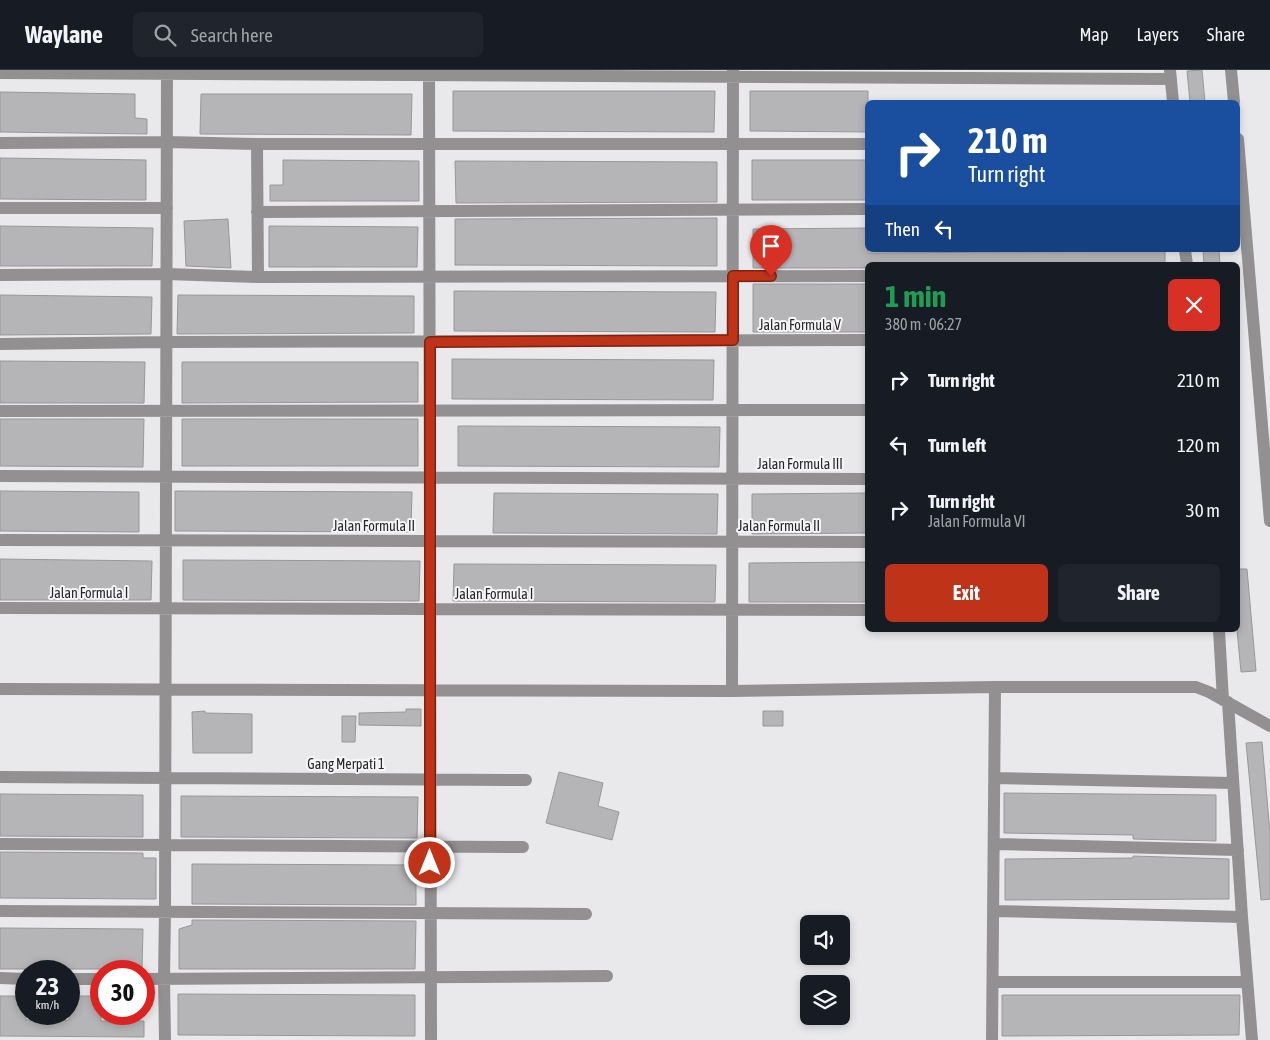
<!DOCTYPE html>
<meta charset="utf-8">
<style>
body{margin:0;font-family:"Asap Condensed",sans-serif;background:#20242c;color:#f1f3f6;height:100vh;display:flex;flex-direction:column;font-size:19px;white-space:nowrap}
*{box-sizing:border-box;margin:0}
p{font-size:16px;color:#9ea1a6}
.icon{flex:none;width:28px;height:28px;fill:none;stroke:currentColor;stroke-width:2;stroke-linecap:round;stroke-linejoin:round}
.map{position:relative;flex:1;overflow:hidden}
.panel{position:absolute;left:865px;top:192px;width:375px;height:370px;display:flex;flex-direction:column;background:#171b24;border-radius:8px;box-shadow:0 2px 8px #0003}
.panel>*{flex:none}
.hud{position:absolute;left:865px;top:30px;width:375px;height:152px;border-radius:8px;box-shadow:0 2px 8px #0003;background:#1a4fa0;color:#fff;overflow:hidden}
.fabs{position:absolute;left:800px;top:845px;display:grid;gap:10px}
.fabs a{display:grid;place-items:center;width:50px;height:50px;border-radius:8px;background:#171b24;box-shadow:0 2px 8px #0003;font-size:25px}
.speed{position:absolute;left:15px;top:890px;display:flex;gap:10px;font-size:25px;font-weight:700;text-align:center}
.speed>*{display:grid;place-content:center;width:65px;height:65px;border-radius:50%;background:#171b24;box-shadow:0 2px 8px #0003;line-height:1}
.speed small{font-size:12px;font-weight:400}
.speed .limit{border:8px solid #d22;background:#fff;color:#111}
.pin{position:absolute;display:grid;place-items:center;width:42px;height:42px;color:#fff;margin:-51px -21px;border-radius:50% 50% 50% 0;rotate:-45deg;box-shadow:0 0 5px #0007}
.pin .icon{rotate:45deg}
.me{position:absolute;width:55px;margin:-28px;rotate:0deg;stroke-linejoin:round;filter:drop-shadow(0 0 4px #0008)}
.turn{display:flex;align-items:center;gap:18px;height:105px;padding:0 20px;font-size:22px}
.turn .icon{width:65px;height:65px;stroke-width:2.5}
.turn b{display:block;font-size:35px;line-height:42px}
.then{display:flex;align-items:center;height:48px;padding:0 20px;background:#0003;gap:10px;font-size:19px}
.round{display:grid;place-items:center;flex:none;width:52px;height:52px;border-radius:8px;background:#20242c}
.summary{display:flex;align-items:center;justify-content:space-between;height:85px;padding:0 20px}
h1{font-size:30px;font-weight:700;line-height:38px;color:#1e9e55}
.cta{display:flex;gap:10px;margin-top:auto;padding:10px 20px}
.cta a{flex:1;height:58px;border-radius:8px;background:#bf3418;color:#fff;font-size:20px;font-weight:700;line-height:58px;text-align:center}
.cta a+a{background:#20242c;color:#f1f3f6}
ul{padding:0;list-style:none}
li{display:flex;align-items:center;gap:15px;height:65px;padding:0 20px}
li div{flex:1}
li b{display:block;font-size:19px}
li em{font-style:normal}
header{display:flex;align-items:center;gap:30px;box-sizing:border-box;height:70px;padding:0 25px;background:#171b24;border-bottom:1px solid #363941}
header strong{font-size:24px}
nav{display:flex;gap:28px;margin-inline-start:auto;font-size:18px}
.search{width:350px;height:45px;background:#20242c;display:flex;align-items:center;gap:12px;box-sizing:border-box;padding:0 18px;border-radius:8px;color:#9ea1a6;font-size:19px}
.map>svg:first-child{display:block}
.building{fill:#b5b4b7;stroke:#98979a}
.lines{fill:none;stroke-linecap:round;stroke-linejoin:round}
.minor{stroke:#929090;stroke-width:12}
.route-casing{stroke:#7c2210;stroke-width:12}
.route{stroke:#bf3418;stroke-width:9}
.labels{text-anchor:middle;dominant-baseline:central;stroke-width:4;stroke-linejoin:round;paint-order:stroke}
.street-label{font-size:14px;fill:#272728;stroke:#f6f6f9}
</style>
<header>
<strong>Waylane</strong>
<div class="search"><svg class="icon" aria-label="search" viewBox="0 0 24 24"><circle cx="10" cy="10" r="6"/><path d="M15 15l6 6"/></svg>Search here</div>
<nav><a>Map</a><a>Layers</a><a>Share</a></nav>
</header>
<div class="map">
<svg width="1270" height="970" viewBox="0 0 1270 970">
<rect width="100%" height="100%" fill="#e9e9ec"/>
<path class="building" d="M1202 0 1205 32H1190L1187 1Z
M453 21H715L714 62 453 61Z
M750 21H868V62L750 61Z
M0 22 135 24V48L147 49V64L0 62Z
M201 24H412L411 65 200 64Z
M0 88 146 90V130L0 129Z
M283 90 419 91V131H270V115H283Z
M752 90H868V130H752Z
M455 91 717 92V132L456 133Z
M717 148V196L455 195V149Z
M228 149 231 198 186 196 184 151Z
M0 156 153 158 152 196H0Z
M269 156 418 157 417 197H269Z
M868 158V183L1165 181V195H868V198H753V159Z
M1203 180H1219L1220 195H1204Z
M753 214H868V262H753Z
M454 221 716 222 715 262 454 261Z
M0 225 152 227 151 264 0 265Z
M178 225 414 226V263L177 264Z
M452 289 714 290 713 330 452 329Z
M0 291 145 292 144 333H0Z
M182 292H418V332L182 333Z
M0 349H144L143 397 0 396Z
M182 349H418V396H182Z
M458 356 720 357 719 397 458 396Z
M0 421 139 422V462L0 461Z
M175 421 412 422 411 462 175 461Z
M494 423 718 424 717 464 493 463Z
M868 423V463L752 464V424Z
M0 489 152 491 151 530H0Z
M183 490 420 491 419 531 183 530Z
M868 492V532H749V493Z
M454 494 716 495 715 532 453 531Z
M1238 499H1247L1256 601 1241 602 1237 560Z
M406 639H421V656L359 655V643L406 642Z
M205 641V643L252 644V683H193L192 642Z
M763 641H783V656H763Z
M342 646H356L355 672H342Z
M1262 672 1270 763V829L1261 830 1246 673Z
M559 702 603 713 598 736 619 742 612 770 546 753Z
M1004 723 1216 725V771L1133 769V765L1004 763Z
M0 724 143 725V767L0 766Z
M181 726 418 727 417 768 181 767Z
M0 782 143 783V788H156V829L0 828Z
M1133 786 1229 789V829L1005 830V789L1133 788Z
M192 794 416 795V835L192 834Z
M192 850 416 851 415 899H179V859L192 855Z
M0 858 143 859 142 899H0Z
M178 924 415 925V966L178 965Z
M1002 925H1240L1239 965 1002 966Z
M0 926H26V950L57 951 69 950V926H101V951H144V967L0 966Z"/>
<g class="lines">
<path class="minor" d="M429 0 431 970
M1170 0 1173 32
M1231 0 1234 32
M0 3 1171 9
M1238 69 1270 451
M0 73 167 72 257 74H868
M257 74 258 207
M0 138H167
M257 142 868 139
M1185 180 1187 195
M0 205 167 204 258 207 868 206
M0 274 166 272 868 270
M0 341 868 340
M0 406 868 409
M0 470 868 472
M0 538 868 540
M1219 560 1223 630
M0 619 732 621 995 617H1196L1209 622 1270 656
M732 621 733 1
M1228 632 1242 847 1252 970
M0 707 526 710
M995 708 1233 713
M0 774 523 777
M995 774 1238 780
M0 841 586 844
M994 841 1242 847
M0 908 26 909
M69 909H101
M144 909 607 906
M993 912H1247
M165 970 164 909 165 841 167 0
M992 970 995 617"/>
</g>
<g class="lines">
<defs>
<path id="route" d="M430 793V272L733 270V206H771"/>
</defs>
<use href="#route" class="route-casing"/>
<use href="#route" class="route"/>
</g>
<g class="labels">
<g class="street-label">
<text x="800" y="255">Jalan Formula V</text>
<text x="800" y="394">Jalan Formula III</text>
<text x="374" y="456">Jalan Formula II</text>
<text x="779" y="456">Jalan Formula II</text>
<text x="89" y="523">Jalan Formula I</text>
<text x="494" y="524">Jalan Formula I</text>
<text x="346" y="694">Gang Merpati 1</text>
</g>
</g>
</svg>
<div class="fabs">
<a><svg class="icon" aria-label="sound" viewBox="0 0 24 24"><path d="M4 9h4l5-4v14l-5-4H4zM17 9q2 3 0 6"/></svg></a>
<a><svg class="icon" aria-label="layers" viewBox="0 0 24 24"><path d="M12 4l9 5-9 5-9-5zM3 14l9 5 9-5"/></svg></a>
</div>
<div class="speed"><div>23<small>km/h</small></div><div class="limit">30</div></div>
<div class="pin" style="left:771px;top:206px;background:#d93025"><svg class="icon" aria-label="arrive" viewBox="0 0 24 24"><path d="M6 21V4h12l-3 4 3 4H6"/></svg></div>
<svg class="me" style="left:430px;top:793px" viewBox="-20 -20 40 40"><circle r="17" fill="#bf3418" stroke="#fff" stroke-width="3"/><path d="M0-11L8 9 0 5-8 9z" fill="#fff"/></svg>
<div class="hud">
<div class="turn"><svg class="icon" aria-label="right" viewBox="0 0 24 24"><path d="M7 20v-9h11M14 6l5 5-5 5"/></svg><div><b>210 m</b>Turn right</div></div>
<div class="then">Then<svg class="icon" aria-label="left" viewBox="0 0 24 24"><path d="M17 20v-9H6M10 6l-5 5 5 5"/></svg></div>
</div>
<section class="panel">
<div class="summary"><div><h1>1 min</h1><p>380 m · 06:27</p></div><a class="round" style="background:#d93025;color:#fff"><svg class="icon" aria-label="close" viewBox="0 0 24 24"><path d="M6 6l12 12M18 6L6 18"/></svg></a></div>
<ul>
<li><svg class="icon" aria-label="right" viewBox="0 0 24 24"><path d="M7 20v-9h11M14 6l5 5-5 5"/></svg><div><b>Turn right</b></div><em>210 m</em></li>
<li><svg class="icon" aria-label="left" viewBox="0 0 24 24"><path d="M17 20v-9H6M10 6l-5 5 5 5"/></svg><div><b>Turn left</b></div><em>120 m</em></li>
<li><svg class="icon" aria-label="right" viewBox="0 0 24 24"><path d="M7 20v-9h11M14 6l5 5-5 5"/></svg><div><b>Turn right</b><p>Jalan Formula VI</p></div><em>30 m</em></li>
</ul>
<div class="cta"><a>Exit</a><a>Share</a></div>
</section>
</div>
